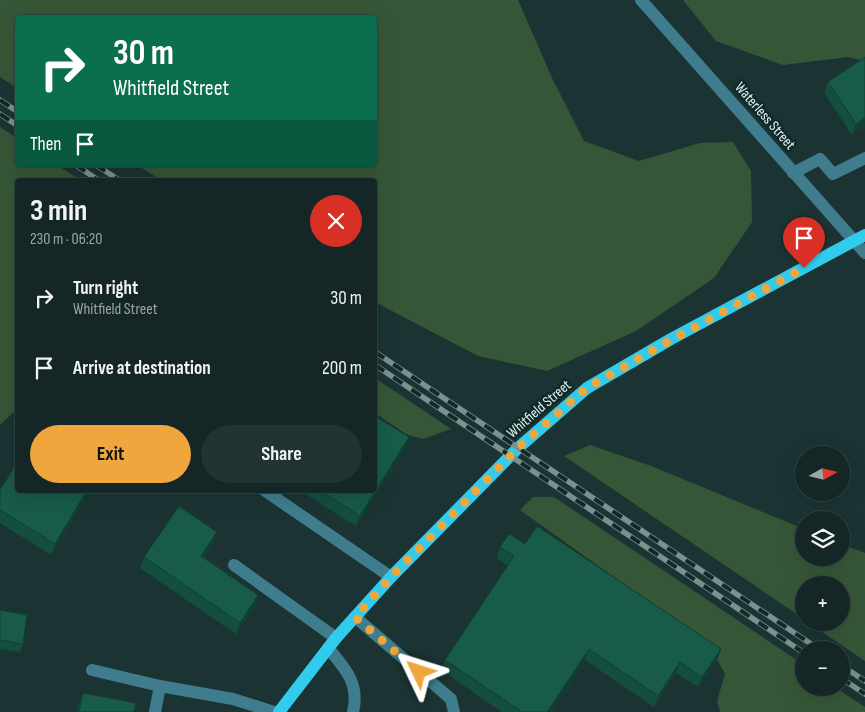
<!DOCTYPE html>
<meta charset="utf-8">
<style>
body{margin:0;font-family:"Sofia Sans Condensed",sans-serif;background:#213332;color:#f1f3f6;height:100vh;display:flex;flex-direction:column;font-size:19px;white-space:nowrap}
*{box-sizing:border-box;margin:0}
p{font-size:16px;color:#9da5a7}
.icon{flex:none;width:28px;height:28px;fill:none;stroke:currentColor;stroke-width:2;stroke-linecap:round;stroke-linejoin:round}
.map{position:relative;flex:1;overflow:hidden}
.sheet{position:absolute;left:15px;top:178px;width:362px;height:315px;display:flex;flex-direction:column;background:#142726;border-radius:5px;box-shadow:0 5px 20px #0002,0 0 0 1px #334443}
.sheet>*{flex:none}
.top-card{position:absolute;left:15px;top:15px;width:362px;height:152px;border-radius:5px;box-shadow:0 5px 20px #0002,0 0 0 1px #334443;background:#0b6e4f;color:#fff;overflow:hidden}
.needle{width:32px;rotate:82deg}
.controls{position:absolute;left:795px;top:446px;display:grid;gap:10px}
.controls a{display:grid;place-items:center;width:55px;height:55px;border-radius:50%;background:#142726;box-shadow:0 5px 20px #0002,0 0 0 1px #334443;font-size:25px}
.pin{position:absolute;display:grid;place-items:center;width:42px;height:42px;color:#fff;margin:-51px -21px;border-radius:50% 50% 50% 0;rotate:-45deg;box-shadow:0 0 5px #0007}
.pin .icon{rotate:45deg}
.me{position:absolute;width:55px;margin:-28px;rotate:311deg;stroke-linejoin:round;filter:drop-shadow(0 0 4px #0008)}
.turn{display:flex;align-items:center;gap:18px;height:105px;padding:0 15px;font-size:22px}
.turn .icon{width:65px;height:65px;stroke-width:2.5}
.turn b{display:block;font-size:35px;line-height:42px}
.then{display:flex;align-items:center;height:48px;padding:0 15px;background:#0003;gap:10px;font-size:19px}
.round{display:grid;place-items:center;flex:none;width:52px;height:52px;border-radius:26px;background:#213332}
.head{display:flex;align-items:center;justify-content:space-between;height:85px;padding:0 15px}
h1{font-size:30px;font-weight:700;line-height:38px}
.action{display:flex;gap:10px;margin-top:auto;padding:10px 15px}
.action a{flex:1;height:58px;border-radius:30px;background:#efa73d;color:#111;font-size:20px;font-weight:700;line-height:58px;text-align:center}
.action a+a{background:#213332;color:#f1f3f6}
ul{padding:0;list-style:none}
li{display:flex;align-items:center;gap:15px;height:70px;padding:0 15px}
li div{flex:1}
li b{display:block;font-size:19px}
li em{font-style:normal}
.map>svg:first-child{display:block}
.green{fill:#365737}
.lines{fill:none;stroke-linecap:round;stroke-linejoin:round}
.minor{stroke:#3f7d8e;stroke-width:12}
.major{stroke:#31cbee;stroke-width:12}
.rail-casing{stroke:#7b908f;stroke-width:5.5}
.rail{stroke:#102a29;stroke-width:4;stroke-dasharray:11;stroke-linecap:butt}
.wall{fill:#144e3e}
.shaded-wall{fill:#104032}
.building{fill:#175b48;stroke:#104032}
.route{stroke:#efa73d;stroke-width:9;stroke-dasharray:0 16.2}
.labels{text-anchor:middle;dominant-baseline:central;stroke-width:5;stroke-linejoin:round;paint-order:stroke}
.street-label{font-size:15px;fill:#e2f1f0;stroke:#102a29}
</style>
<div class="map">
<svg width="865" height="712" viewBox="0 0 865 712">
<rect width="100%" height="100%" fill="#1b3433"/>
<path class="green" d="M0 0H518L552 78 584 141 639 161 700 143 733 142 751 171 752 222 714 278 636 331 547 371 478 356 375 302V180H161L137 165H375V18H18L17 88 0 77Z
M683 0H865V61L848 57 783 65 716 41Z
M0 127 17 138 18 165H57L80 180H18L17 409 0 425Z
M375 378 451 429 423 439 406 434 375 413Z
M590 445 651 466 804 529V558H841V544L865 553V661L809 623 841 622V585H804V619L564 456Z
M533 497H554L804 665V688H836L865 707V712H720L717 701 725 674 709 645 520 510Z"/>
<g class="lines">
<path class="minor" d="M641 0 865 253
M793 173 820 159 833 174 865 158
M264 490 391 577
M234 565 336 638
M355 617 451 699 454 712
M328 648C345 668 360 684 353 712
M92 670 160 686
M155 712 160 686 233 699 274 712"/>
<path class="major" d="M279 712 336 638 391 577 518 448 587 388 671 339 865 235"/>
<defs>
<path id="rail" d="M0 100 18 112
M0 114 18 126
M76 165 98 180
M96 165 119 180
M375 352 820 650
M375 365 804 653
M841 665 865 681
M841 678 865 694"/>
</defs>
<use href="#rail" class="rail-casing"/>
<use href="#rail" class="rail"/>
</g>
<path class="wall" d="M828 82 865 126 852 135 824 93Z
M405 448 356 526 299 490H375Z
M0 490H90L51 555 0 523Z
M213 543 204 557 258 595 255 606 236 634 140 568 144 557Z
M525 544 721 649 717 660 698 687 676 673 654 707 585 660 550 712H502L441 670 445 660 508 566 497 558 500 547Z
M0 610 23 644 20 652 0 649Z
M83 693 134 712H77L79 704Z"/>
<path class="shaded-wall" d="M865 118V126L852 135 856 124Z
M409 437 405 448 356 526 360 516Z
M87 490H90L51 555 55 544Z
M217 532 213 543 197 567 201 556Z
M258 595 255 606 236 634 240 623Z
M589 649 585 660 550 712H547Z
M721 649 717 660 698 687 702 677Z
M680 662 676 673 654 707 658 696Z"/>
<path class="building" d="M865 57V118L856 124 828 82Z
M375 416 409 437 360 516 320 490H375Z
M18 461V490H87L55 544 0 510V490Z
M179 506 217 532 201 556 258 595 240 623 144 557Z
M537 526 721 649 702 677 680 662 658 696 589 649 547 712H522L445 660 514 556 500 547 509 534 525 544Z
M0 610 27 615 23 644 0 640Z
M83 693 136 703 134 712H79Z"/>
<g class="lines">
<path class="route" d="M419 672 355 617 391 577 518 448 587 388 671 340 804 268"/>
</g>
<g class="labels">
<g class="street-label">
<text transform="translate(765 116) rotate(49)">Waterless Street</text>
<text transform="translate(539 409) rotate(-41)">Whitfield Street</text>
</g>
</g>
</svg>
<div class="controls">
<a><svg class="needle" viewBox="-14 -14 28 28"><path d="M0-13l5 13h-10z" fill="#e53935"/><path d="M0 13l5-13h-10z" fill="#9da5a7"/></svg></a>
<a><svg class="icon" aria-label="layers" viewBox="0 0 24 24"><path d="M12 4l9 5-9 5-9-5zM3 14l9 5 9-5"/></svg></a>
<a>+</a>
<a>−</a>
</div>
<div class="pin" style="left:804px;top:268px;background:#d93025"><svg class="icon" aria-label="arrive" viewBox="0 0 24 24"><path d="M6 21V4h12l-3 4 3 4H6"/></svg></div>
<svg class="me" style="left:419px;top:672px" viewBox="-20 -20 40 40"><path d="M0-17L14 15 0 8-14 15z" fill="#efa73d" stroke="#fff" stroke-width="4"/></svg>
<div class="top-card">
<div class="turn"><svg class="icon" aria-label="right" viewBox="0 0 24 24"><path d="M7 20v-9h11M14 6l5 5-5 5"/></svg><div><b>30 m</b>Whitfield Street</div></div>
<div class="then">Then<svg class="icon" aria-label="arrive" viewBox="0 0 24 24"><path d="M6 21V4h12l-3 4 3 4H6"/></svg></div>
</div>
<section class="sheet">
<div class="head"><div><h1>3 min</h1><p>230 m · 06:20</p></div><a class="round" style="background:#d93025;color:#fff"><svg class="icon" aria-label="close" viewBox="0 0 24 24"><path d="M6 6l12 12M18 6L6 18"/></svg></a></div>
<ul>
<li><svg class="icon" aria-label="right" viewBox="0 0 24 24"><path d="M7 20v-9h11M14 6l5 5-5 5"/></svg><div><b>Turn right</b><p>Whitfield Street</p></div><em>30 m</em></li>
<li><svg class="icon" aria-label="arrive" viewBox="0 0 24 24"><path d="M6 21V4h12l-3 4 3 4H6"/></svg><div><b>Arrive at destination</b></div><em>200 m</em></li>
</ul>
<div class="action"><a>Exit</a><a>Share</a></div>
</section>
</div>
